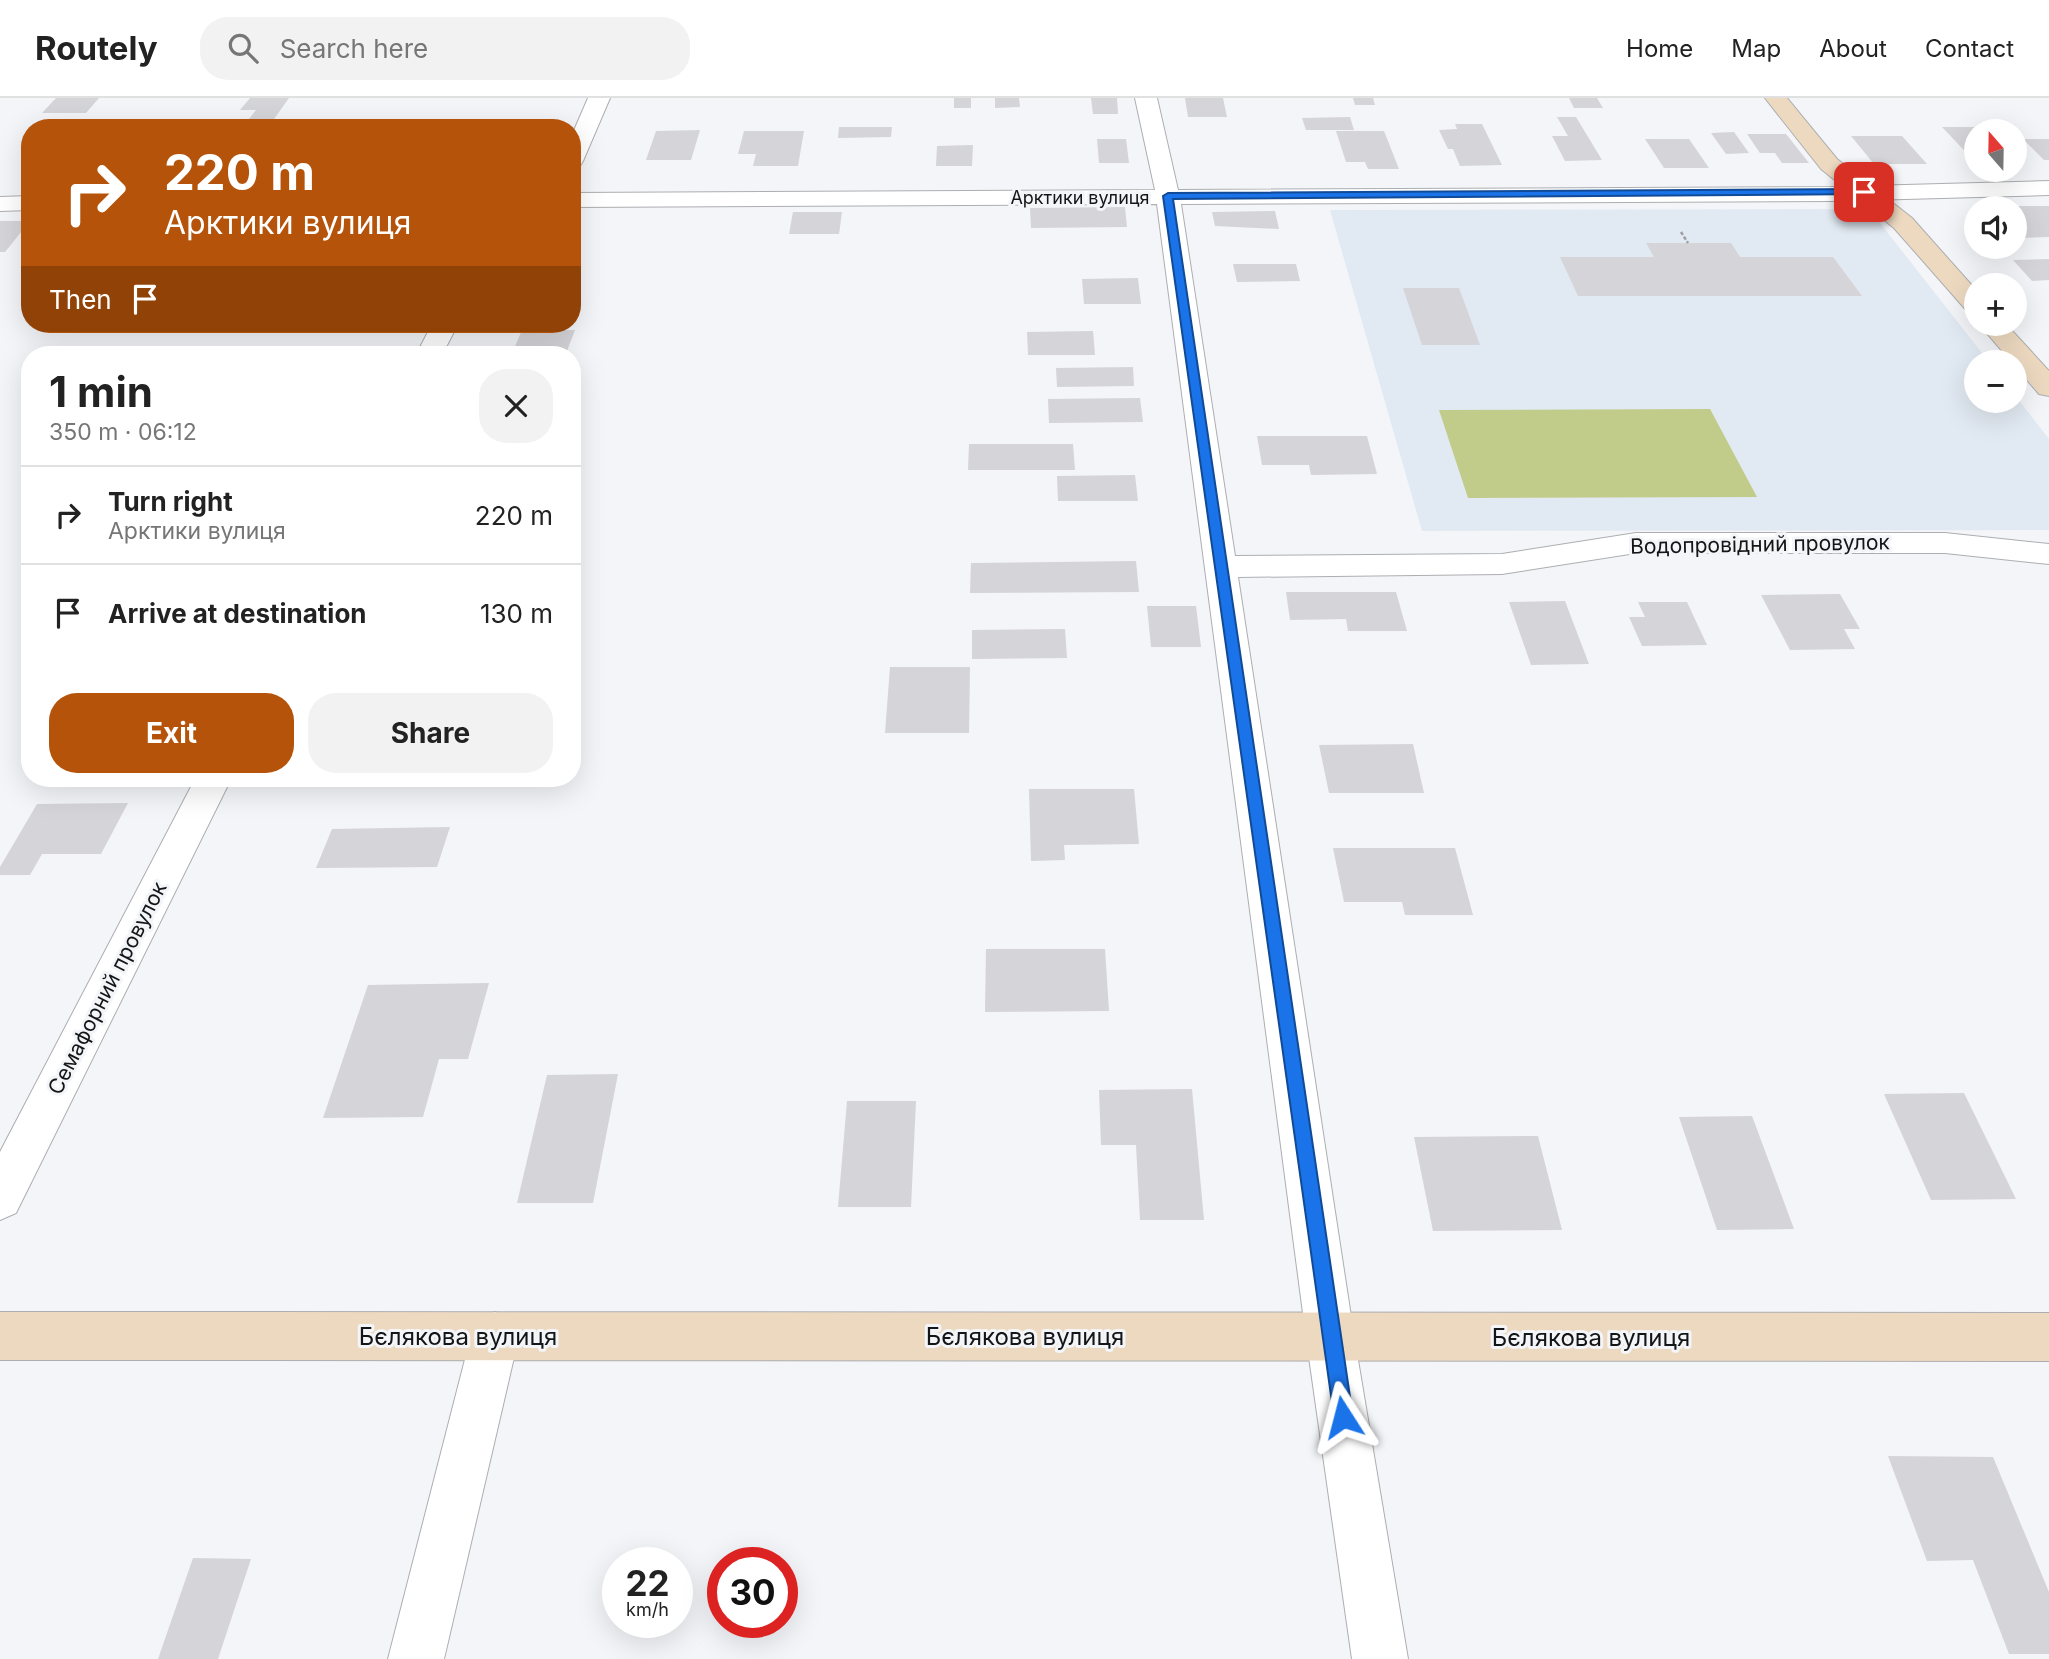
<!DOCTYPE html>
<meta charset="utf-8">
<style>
body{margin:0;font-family:Inter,sans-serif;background:#f2f2f2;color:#222;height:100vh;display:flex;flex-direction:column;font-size:26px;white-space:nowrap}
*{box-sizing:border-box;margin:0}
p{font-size:23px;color:#767676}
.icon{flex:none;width:38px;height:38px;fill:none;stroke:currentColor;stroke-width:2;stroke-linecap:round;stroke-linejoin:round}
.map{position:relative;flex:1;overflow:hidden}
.side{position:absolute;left:21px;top:248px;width:560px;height:441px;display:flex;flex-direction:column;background:#fff;border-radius:28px;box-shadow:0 7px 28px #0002}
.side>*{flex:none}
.banner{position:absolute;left:21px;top:21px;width:560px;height:214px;border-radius:28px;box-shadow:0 7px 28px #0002;background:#b45309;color:#fff;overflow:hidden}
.needle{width:46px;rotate:340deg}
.fabs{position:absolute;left:1964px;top:21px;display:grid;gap:14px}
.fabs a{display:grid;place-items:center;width:63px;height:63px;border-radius:50%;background:#fff;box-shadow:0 7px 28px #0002;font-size:35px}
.speed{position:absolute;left:602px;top:1449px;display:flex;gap:14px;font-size:35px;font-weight:700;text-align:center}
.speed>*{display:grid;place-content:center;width:91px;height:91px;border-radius:50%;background:#fff;box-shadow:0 7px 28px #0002;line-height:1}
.speed small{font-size:18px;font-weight:400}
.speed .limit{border:10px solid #d22;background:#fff;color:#111}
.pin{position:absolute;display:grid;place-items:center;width:60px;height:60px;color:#fff;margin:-30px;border-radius:14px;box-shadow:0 4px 10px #0006}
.me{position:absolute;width:77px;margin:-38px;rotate:351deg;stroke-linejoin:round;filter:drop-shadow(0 0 5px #0008)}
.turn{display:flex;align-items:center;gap:24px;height:147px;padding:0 28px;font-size:32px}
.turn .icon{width:91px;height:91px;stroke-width:2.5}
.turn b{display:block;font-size:49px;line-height:60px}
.then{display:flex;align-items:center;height:66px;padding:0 28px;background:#0003;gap:14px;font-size:26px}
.round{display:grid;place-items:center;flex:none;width:74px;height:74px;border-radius:28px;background:#f2f2f2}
.headline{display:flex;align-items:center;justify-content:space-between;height:119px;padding:0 28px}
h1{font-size:42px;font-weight:700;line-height:52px}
.button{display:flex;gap:14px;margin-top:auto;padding:14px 28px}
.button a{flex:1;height:80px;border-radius:28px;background:#b45309;color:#fff;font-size:28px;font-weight:700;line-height:80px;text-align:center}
.button a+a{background:#f2f2f2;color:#222}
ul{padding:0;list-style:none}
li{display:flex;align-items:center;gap:21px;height:98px;padding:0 28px;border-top:2px solid #e0e0e0}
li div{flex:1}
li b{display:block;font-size:26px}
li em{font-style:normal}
header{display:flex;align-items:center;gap:42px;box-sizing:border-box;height:98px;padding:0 35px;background:#fff;border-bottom:2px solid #e0e0e0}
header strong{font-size:33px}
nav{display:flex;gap:38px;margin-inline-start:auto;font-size:24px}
.search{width:490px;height:63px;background:#f2f2f2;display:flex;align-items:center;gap:18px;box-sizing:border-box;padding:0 24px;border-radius:28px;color:#767676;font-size:26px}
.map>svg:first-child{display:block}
.built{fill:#e1e9f2}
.green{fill:#c1cb8a}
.building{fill:#d5d4d8}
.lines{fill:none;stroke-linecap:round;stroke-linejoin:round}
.street-casing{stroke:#acaeb1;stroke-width:2}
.secondary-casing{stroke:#acaeb1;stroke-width:2}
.path{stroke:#9e9fa2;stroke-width:2.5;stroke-dasharray:3.5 2;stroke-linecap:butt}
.street{fill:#fff;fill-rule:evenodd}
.secondary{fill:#edd9c0;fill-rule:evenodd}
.route{fill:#1a73e8;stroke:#114b97;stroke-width:2}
.labels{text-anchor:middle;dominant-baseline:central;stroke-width:6;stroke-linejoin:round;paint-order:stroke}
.far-street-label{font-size:18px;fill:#141516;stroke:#f3f5f8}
.street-label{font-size:21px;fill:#141516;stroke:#f3f5f8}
.near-street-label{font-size:24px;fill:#141516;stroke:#f3f5f8}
</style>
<header>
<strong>Routely</strong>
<div class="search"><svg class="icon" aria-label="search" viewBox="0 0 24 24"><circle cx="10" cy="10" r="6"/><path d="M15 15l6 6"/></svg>Search here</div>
<nav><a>Home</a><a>Map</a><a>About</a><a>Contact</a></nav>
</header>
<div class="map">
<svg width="2049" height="1561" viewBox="0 0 2049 1561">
<rect width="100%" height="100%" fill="#f3f5f8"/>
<path class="built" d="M1869 111 1989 264H1976V303H2014V296L2049 341V432L1422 433 1330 112Z"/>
<path class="green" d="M1710 311 1757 399 1468 400 1439 312Z"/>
<path class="building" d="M56 0H99L86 15H42Z
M250 0H289L274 21H249L256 12H240Z
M954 0H971V10H954Z
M995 0H1019L1020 9 995 10Z
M1091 0H1117L1118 16H1093Z
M1185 0H1223L1227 19H1188Z
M1353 0H1373L1375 7H1355Z
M1569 0H1597L1603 10H1574Z
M1350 19 1354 32H1306L1302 20Z
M1557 19H1576L1602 62 1565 63 1552 38H1568Z
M418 26H470L468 30H415Z
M1455 26H1482L1502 67 1460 68 1453 51H1448L1439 32 1457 31Z
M839 29H892L891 39 838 40Z
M1942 29H1982L1986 33H1976V65Z
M700 32 691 62H646L656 33Z
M744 33H804L798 68H753L756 56H738Z
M1336 33H1384L1399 71H1368L1365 64H1346Z
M1734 34 1749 55 1726 56 1711 35Z
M1747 36H1786L1809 65H1782L1775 55H1760Z
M1851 38H1902L1927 66H1874Z
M1097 41H1126L1129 65H1099Z
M1645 41H1689L1709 70H1664Z
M2023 41H2049V62H2044Z
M973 47 972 68H936L937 48Z
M2014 108H2049V139L2017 140 2014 137Z
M1125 109 1127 129 1031 130 1030 110Z
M1275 113 1279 131 1215 128 1212 114Z
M793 114H842L839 136H789Z
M0 123H30L5 154H0Z
M1646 145H1731L1740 159H1833L1862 198H1578L1560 159H1654Z
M2049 161V182L2032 183 2013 162Z
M1233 166H1296L1300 183 1237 184Z
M1138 180 1141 206H1084L1082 181Z
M1403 190H1459L1480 247H1422Z
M522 232H575L567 253H513Z
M1093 233 1095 257H1028L1027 234Z
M1133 269 1134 288 1057 289 1056 270Z
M1140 300 1143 324 1049 325 1048 301Z
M1257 338H1367L1377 376 1311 377 1309 367H1262Z
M969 346H1073L1075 372H968Z
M1135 377 1138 403H1058L1057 378Z
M1136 463 1139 494 970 495 971 465Z
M1286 494H1396L1407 533H1348L1346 521 1290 522Z
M1840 496 1860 531H1844L1855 551 1790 552 1761 497Z
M1565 503 1589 566 1531 567 1509 504Z
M1638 504H1687L1707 547 1642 548 1629 519H1645Z
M1147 508H1196L1201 549H1151Z
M1065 531 1067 560 972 561V532Z
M890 569H970L969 635H885Z
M1413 646 1424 695H1329L1319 647Z
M1029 691H1134L1139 746 1064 747 1065 762 1031 763Z
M128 705 101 756H42L30 777H0V769L37 706Z
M450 729 437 769 316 770 332 731Z
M1333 750H1455L1473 817H1405L1402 804H1344Z
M986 851H1105L1109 913 985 914Z
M489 885 468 961H439L423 1019 323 1020 368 887Z
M618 976 593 1105H517L547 977Z
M1192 991 1204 1122H1140L1136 1047H1101L1099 992Z
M1964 995 2016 1101 1931 1102 1884 996Z
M847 1003H916L911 1109H838Z
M1752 1018 1794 1131 1717 1132 1679 1019Z
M1538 1038 1562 1132 1433 1133 1414 1039Z
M1888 1358 1993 1359 2049 1494V1556H2009L1973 1462 1927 1463Z
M193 1460 251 1461 218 1561H158Z"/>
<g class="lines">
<defs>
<path id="street" d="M588 0H610L583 63 580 68 572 70V37Z
M1135 0H1157L1178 92 1831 89 2049 83V97L1831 103 1181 106 1235 458 1502 456 1636 435H1945L2049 446V466L1945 455H1636L1502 476 1238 479 1354 1238 1408 1561H1352L1306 1238 1157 106 572 109V95L1155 92Z
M30 98V112L0 113V99Z
M432 226H458L442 257H416Z
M195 681H231L16 1115 0 1122V1054Z
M495 1214 512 1221 519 1238 444 1561H388L471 1238 478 1221Z"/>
<path id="secondary" d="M1765 0H1787L1837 61 1912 120 1976 192V216L1967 213 1894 130 1821 71Z
M1979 226H2006L2049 273V298L2039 296Z
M0 1214 2049 1215V1263L0 1262Z"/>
</defs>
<use href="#street" class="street-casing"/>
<use href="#secondary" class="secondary-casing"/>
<path class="path" d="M1681 134 1688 145"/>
<use href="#street" class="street"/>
<use href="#secondary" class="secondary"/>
</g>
<path class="route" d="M1864 91 1868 92V96L1173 101 1353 1319 1350 1326 1343 1329 1335 1326 1163 98 1168 95Z"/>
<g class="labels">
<g class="far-street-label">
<text x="1080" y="99">Арктики вулиця</text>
</g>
<g class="street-label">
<text transform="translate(1760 446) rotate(-1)">Водопровідний провулок</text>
<text transform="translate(107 890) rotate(-63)">Семафорний провулок</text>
</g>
<g class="near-street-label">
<text x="458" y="1238">Бєлякова вулиця</text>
<text x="1025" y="1238">Бєлякова вулиця</text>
<text x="1591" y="1239">Бєлякова вулиця</text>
</g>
</g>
</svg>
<div class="fabs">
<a><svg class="needle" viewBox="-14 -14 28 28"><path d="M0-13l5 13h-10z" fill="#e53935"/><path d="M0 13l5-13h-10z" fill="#767676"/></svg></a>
<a><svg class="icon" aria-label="sound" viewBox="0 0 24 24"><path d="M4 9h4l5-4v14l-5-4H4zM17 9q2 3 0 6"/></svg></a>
<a>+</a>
<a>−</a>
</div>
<div class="speed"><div>22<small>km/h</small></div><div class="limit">30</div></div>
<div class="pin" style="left:1864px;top:94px;background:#d93025"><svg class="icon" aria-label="arrive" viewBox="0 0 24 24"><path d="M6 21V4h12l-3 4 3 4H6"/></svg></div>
<svg class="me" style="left:1343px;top:1319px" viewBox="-20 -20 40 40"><path d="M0-17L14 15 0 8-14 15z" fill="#1a73e8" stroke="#fff" stroke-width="4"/></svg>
<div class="banner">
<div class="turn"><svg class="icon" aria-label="right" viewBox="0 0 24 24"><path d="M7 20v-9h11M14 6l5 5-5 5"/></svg><div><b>220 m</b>Арктики вулиця</div></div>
<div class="then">Then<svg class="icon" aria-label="arrive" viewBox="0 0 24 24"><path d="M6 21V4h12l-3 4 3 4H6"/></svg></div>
</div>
<section class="side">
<div class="headline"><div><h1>1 min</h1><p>350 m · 06:12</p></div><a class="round"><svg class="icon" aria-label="close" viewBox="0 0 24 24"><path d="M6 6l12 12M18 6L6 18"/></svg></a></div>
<ul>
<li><svg class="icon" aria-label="right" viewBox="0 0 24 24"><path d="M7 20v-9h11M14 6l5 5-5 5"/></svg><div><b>Turn right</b><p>Арктики вулиця</p></div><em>220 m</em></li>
<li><svg class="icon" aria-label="arrive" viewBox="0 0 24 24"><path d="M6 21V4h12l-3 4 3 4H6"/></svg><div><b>Arrive at destination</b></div><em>130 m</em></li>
</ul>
<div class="button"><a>Exit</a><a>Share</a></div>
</section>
</div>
